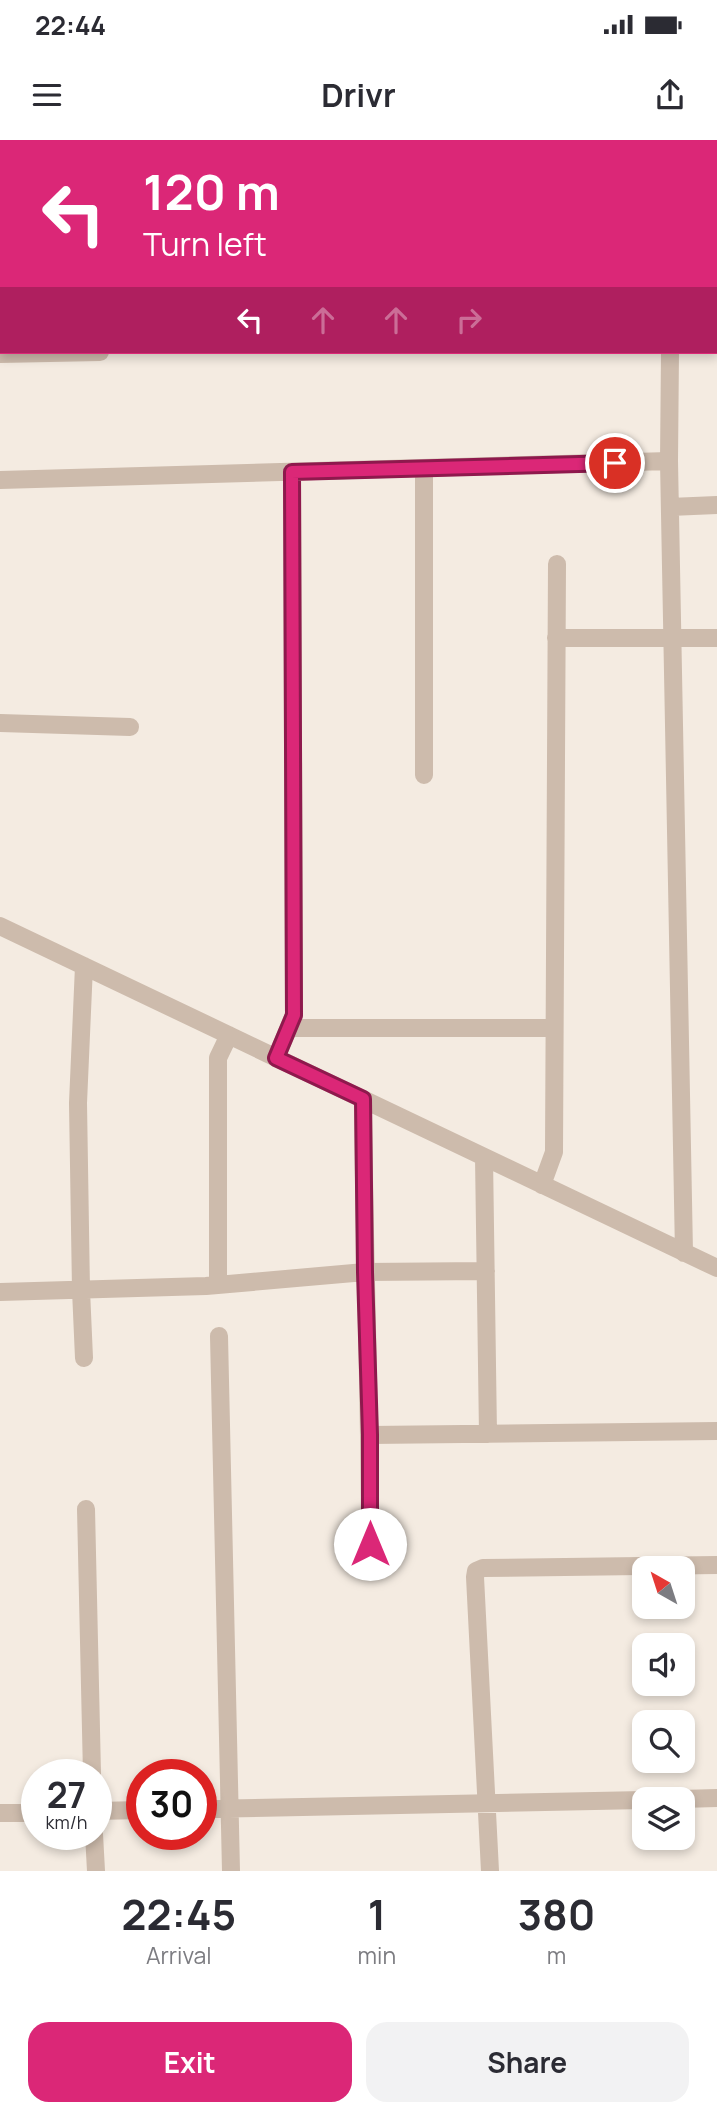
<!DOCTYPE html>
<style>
body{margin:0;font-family:Manrope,sans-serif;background:#f2f2f3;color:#2b2b33;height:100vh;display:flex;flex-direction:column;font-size:26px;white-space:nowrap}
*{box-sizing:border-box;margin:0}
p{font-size:23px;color:#7c7c81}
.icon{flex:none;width:38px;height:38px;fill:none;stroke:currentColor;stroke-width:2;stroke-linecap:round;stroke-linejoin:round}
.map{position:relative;height:1731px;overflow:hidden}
.side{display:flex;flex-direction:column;background:#fff;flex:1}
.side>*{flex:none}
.guide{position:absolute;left:0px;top:0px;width:718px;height:214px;box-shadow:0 4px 10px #0003;background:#db2777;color:#fff;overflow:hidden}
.needle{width:46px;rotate:321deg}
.fabs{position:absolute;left:632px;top:1416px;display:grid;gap:14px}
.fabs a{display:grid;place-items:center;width:63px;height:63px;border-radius:14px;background:#fff;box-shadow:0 4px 10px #0003;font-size:35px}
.speed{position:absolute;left:21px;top:1619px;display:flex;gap:14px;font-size:35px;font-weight:700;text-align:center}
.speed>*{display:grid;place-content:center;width:91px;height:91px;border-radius:50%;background:#fff;box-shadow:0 4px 10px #0003;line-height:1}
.speed small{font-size:18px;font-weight:400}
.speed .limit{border:10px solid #d22;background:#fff;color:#111}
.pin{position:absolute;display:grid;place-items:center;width:60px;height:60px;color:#fff;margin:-30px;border:4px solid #fff;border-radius:50%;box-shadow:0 2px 7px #0007}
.me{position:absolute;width:77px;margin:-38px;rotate:0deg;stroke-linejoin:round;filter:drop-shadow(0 0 5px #0008)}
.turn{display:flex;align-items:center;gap:24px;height:147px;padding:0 28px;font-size:32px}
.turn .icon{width:91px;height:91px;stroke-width:2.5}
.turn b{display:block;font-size:49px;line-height:60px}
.lanes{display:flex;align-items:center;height:66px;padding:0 28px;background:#0003;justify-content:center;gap:35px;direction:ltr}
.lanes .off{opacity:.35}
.eta{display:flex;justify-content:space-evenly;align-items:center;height:119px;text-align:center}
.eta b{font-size:42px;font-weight:700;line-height:49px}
.button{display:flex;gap:14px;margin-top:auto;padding:14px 28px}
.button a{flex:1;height:80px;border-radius:21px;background:#db2777;color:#fff;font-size:28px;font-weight:700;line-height:80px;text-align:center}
.button a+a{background:#f2f2f3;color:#2b2b33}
.status{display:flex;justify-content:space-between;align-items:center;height:49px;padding:0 35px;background:#fff;direction:ltr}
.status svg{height:19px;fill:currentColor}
header{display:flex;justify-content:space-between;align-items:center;height:91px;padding:0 28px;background:#fff;font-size:32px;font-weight:700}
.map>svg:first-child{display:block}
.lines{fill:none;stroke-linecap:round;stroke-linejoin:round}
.minor{stroke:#cdbbac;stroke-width:18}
.route-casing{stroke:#8e194d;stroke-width:18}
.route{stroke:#db2777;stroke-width:12}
</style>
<div class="status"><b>22:44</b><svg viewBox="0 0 49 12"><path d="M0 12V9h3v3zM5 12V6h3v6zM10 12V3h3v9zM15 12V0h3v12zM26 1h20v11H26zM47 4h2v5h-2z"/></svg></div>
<header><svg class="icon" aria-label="menu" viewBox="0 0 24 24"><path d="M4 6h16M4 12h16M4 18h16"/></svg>Drivr<svg class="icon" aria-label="share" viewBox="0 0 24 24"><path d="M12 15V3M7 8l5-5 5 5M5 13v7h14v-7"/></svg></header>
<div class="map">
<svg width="717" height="1731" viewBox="0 0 717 1731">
<rect width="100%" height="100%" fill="#f4ebe1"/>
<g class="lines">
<path class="minor" d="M675 0V2
M0 75H2
M716 199H717
M670 212 669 321 684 1113
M0 214 100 212
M0 340 669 321
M670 367 717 365
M556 498H717
M0 583 130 587
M424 635V328
M0 786 717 1128
M84 826 78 963 81 1150 84 1218
M290 888H554
M276 918 294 875 292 332
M363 959C364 1108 370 1256 370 1404
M484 1017 488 1294
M542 1045 554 1012 557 424
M218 1145V918L229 895
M0 1152 206 1146 365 1132 486 1131
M219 1196 231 1731
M370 1295 717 1291
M86 1369 92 1634
M681 1659 717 1658
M201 1669 644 1660
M96 1671 142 1670
M0 1673H37
M94 1694 96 1731
M490 1731 475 1437 476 1431 483 1428 717 1425"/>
</g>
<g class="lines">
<defs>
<path id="route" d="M370 1404V1295L365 1132 363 959 276 918 294 875 292 332 615 323"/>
</defs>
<use href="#route" class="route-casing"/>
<use href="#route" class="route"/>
</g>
</svg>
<div class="fabs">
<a><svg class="needle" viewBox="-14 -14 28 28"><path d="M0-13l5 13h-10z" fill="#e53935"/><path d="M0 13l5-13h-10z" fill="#7c7c81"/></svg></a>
<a><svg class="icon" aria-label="sound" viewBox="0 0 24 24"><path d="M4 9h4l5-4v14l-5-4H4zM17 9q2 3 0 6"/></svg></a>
<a><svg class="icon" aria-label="search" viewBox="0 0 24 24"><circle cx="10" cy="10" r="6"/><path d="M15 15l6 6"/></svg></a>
<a><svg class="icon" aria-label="layers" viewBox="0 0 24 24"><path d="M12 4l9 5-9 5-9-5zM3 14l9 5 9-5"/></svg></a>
</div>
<div class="speed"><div>27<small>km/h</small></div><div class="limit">30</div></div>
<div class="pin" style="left:615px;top:323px;background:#d93025"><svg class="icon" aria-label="arrive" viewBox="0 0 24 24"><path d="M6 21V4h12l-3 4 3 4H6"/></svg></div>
<svg class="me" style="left:370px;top:1404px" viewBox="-20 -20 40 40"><circle r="19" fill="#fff"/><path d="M0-13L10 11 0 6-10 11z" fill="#db2777"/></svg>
<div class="guide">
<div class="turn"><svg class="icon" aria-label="left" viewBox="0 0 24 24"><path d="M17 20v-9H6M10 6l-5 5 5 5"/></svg><div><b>120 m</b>Turn left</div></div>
<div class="lanes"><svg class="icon" aria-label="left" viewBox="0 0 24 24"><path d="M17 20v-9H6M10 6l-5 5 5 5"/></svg><svg class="icon off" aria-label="ahead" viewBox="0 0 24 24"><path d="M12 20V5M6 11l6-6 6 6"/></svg><svg class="icon off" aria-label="ahead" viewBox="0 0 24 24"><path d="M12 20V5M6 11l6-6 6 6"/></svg><svg class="icon off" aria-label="right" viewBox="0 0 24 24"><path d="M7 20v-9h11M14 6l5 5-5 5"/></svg></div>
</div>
</div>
<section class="side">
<div class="eta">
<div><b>22:45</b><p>Arrival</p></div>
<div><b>1</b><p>min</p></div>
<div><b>380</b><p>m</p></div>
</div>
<div class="button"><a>Exit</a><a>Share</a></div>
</section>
